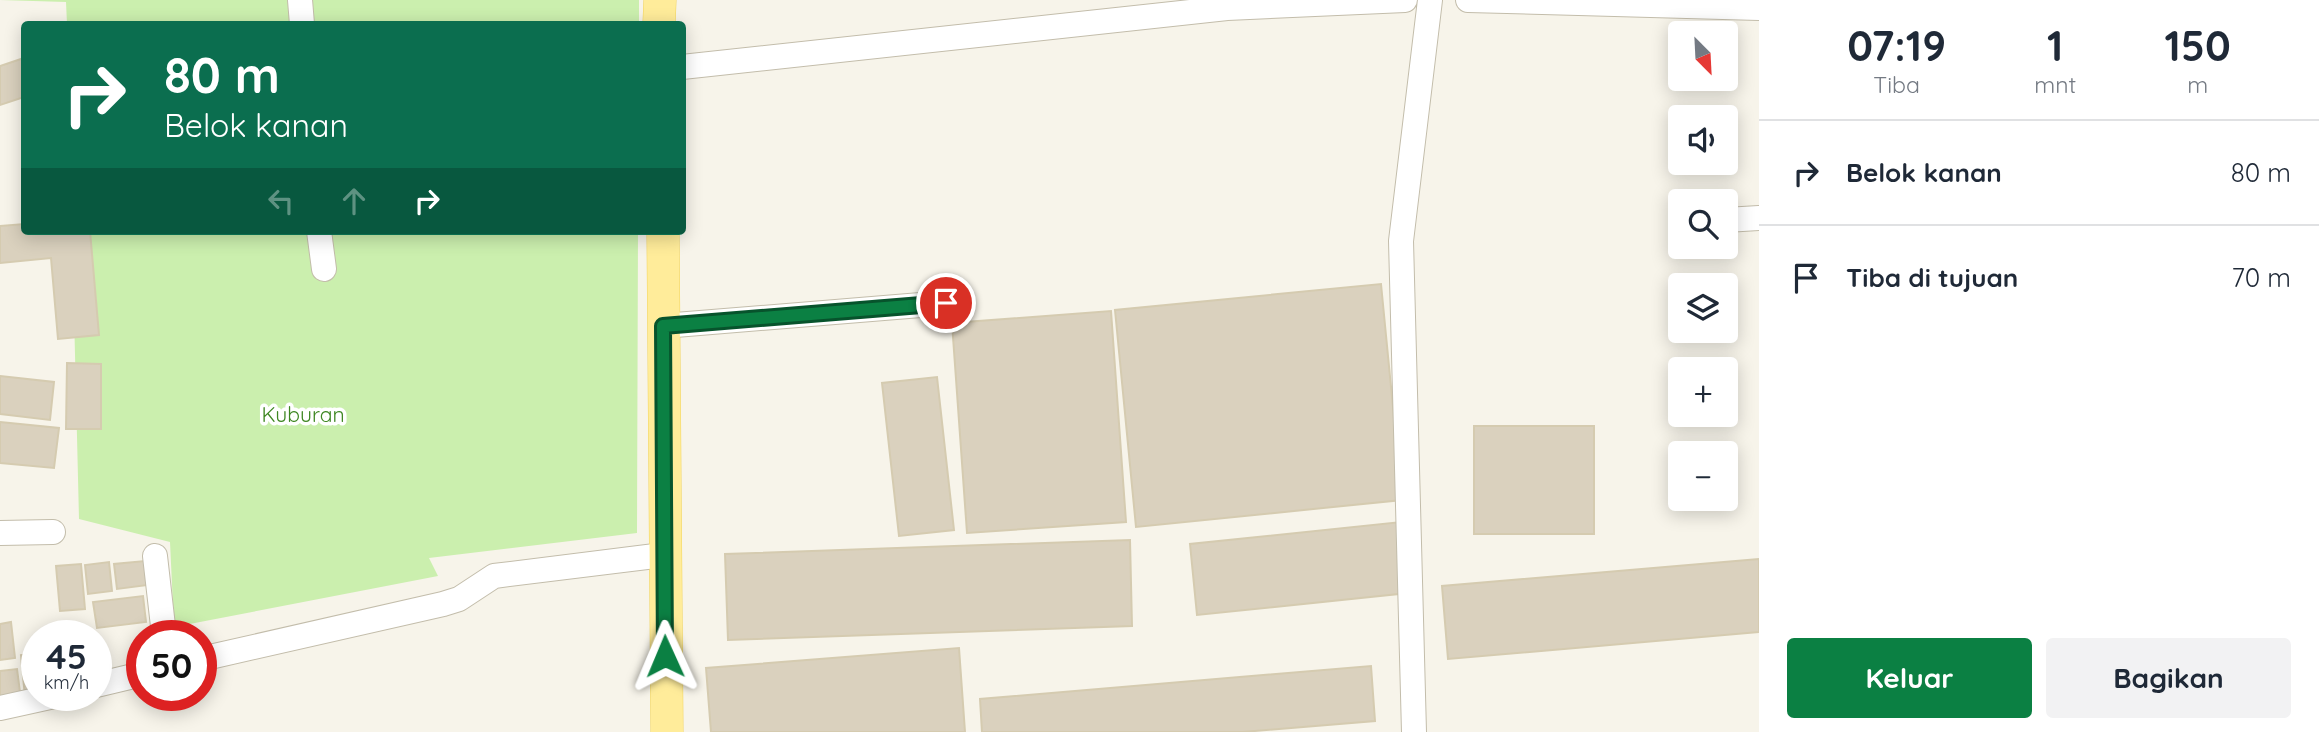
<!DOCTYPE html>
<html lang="id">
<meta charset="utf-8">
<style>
body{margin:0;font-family:Quicksand,sans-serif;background:#f2f2f3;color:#1f2937;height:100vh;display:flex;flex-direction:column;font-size:26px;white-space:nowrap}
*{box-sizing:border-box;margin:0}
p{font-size:23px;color:#747a83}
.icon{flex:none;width:38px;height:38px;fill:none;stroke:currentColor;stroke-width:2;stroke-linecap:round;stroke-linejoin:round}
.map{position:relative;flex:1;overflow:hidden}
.details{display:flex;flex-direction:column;background:#fff;width:560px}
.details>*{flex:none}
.guide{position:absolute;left:21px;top:21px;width:665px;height:214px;border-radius:7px;box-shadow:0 4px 18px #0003;background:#0b6e4f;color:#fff;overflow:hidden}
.needle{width:46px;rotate:156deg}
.controls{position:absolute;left:1668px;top:21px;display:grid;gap:14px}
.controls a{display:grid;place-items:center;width:70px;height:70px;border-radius:7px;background:#fff;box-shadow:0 4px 18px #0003;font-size:35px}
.speed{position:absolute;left:21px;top:620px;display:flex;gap:14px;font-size:35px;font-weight:700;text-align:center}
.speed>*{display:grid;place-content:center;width:91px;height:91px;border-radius:50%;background:#fff;box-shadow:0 4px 18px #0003;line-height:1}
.speed small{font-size:18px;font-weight:400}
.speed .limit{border:10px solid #d22;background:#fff;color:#111}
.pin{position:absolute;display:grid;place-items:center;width:60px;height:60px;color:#fff;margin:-30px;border:4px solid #fff;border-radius:50%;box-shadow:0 2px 7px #0007}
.me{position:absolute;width:77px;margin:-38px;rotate:359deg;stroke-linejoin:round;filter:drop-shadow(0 0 5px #0008)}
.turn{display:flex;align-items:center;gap:24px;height:147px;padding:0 28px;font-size:32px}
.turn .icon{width:91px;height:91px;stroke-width:2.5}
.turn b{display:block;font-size:49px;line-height:60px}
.lanes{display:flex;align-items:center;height:66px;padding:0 28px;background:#0003;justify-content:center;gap:35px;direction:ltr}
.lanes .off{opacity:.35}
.eta{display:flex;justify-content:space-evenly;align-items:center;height:119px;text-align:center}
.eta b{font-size:42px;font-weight:700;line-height:49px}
.primary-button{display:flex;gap:14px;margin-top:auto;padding:14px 28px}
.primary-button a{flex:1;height:80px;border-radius:7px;background:#0b8043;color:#fff;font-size:28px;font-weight:700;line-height:80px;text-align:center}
.primary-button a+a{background:#f2f2f3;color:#1f2937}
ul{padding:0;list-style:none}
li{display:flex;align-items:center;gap:21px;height:105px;padding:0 28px;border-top:2px solid #e0e1e3}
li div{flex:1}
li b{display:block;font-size:26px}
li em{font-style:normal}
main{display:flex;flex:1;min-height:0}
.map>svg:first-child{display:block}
.green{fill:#cbefae}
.building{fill:#dad1be;stroke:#d5cbb0;stroke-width:2}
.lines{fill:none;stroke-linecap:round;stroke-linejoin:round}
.minor-casing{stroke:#c3bdab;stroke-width:26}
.major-casing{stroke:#f2d45c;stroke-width:33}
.minor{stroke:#fff;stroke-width:24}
.major{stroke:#ffec9a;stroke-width:32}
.route-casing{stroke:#07532c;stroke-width:18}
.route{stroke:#0b8043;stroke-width:12}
.labels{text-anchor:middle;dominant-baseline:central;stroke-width:7;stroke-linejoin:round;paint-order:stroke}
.park-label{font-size:21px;fill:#3d8621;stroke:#fff}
</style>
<main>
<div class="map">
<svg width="1759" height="732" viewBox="0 0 1759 732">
<rect width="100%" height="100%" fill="#f7f4ea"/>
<path class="green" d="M0 0H639V24H67L66 2Z
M72 231H638L637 533 429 558 438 576 174 627 170 542 79 519Z"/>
<path class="building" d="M24 58V97L0 105V66Z
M24 224V231H90L99 335 58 339 51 258 0 263V226Z
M1381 284 1402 500 1136 527 1115 310Z
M1111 311 1126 522 967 533 952 323Z
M67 363 101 364V429H66Z
M0 376 54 382 50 420 0 414Z
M937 377 954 530 899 536 882 383Z
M0 422 59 428 54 468 0 463Z
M1474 426H1594V534H1474Z
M1401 522 1408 593 1197 615 1190 544Z
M1130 540 1132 626 728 640 725 554Z
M1759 559V632L1448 659 1442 586Z
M145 561 148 585 117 589 114 564Z
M109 562 112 591 88 594 85 565Z
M81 564 85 609 60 611 56 566Z
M143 596 146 622 97 628 93 602Z
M11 622 15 658 0 660V624Z
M959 648 965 732H711L706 668Z
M37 653V695L25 697 21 655Z
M1371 666 1375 721 1243 732H982L980 699Z
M17 669 21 700 0 702V671Z"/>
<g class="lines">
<defs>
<path id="minor" d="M300 0 302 24
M1468 0 1759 8
M682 67 1227 8 1405 0
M1726 220 1759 218
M319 231 324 269
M663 326 945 303
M0 533 53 532
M155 556 164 635
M201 659 443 604 459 599 494 576 663 555
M96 685 142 674
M0 708 59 695
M1414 732 1401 241 1430 0"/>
<path id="major" d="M659 24 660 0
M663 231 667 732"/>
</defs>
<use href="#minor" class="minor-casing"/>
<use href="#major" class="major-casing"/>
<use href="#minor" class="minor"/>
<use href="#major" class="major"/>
</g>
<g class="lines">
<defs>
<path id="route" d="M665 656 663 326 946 303"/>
</defs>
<use href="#route" class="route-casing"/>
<use href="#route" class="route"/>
</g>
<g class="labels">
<g class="park-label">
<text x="303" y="414">Kuburan</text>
</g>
</g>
</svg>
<div class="controls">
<a><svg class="needle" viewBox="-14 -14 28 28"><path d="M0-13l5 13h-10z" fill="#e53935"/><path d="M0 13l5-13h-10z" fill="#747a83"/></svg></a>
<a><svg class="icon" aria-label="sound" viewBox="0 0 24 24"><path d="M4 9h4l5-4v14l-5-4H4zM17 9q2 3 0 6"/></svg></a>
<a><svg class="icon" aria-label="search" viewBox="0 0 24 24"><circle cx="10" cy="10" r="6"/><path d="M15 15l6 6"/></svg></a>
<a><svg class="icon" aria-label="layers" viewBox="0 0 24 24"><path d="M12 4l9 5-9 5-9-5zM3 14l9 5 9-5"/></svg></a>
<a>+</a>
<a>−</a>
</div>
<div class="speed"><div>45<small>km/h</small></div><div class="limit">50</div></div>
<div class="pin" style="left:946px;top:303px;background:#d93025"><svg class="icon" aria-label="arrive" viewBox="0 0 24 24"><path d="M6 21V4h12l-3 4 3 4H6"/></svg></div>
<svg class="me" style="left:665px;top:656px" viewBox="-20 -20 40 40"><path d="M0-17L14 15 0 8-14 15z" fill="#0b8043" stroke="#fff" stroke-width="4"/></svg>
<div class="guide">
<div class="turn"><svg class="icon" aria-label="right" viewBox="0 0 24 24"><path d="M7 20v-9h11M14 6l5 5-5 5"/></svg><div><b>80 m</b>Belok kanan</div></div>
<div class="lanes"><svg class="icon off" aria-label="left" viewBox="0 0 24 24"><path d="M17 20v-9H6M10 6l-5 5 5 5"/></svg><svg class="icon off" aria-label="ahead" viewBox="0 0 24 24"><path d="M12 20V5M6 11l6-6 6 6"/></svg><svg class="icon" aria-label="right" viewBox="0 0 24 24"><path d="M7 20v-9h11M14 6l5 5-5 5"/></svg></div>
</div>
</div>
<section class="details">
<div class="eta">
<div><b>07:19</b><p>Tiba</p></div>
<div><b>1</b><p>mnt</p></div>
<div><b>150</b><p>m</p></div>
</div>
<ul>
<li><svg class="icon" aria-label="right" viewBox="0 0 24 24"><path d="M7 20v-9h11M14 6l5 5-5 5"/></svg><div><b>Belok kanan</b></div><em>80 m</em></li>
<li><svg class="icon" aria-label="arrive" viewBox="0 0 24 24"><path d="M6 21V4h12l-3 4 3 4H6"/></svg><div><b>Tiba di tujuan</b></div><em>70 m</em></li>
</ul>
<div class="primary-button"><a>Keluar</a><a>Bagikan</a></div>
</section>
</main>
